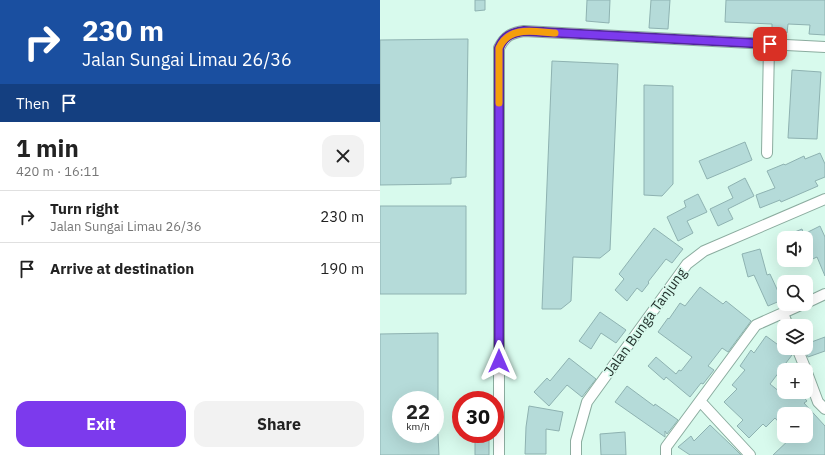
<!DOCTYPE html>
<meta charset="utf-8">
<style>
body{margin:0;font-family:"IBM Plex Sans",sans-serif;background:#f2f2f2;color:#222;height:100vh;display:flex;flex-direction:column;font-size:15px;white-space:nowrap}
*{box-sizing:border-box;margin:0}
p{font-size:13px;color:#767676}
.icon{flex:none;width:22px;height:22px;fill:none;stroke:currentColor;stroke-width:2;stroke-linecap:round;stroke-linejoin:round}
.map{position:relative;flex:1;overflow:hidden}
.panel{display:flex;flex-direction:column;background:#fff;width:380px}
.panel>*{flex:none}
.banner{background:#1a4fa0;color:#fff;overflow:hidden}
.buttons{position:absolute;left:397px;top:231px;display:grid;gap:8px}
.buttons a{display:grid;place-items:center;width:36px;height:36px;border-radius:8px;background:#fff;box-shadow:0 4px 16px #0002;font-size:20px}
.speed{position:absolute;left:12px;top:391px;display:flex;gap:8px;font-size:20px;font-weight:700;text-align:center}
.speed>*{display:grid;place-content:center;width:52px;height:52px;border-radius:50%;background:#fff;box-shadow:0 4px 16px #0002;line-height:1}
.speed small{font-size:10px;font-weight:400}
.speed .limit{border:6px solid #d22;background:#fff;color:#111}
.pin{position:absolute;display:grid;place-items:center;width:34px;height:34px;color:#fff;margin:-17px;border-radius:8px;box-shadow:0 2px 6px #0006}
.me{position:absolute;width:44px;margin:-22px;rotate:0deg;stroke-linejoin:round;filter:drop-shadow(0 0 3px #0008)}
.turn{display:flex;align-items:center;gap:14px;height:84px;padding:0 16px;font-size:18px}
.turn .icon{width:52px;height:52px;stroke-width:2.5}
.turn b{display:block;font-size:28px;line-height:34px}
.then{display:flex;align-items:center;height:38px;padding:0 16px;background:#0003;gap:8px;font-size:15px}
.round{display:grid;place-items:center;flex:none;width:42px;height:42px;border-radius:12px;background:#f2f2f2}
.headline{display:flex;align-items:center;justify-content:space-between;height:68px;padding:0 16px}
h1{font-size:24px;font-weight:700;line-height:30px}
.cta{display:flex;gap:8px;margin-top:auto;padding:8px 16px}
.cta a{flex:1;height:46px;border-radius:12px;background:#7c3aed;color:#fff;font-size:16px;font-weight:700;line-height:46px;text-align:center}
.cta a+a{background:#f2f2f2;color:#222}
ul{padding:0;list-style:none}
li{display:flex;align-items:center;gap:12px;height:52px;padding:0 16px;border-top:1px solid #e0e0e0}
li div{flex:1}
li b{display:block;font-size:15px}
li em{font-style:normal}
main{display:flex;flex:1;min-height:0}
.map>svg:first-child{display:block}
.building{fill:#b5dbd9;stroke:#8eb2b1}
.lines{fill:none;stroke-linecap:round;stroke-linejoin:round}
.minor-casing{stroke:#8bac9f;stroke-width:12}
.minor{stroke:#fff;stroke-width:10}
.route-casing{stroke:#51269a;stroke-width:10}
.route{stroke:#7c3aed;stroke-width:7}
.slow{stroke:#f59e0b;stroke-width:7}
.labels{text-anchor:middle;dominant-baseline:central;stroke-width:3.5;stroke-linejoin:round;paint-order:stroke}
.street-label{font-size:14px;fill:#24322d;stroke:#d8faed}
</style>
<main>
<section class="panel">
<div class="banner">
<div class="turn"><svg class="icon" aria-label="right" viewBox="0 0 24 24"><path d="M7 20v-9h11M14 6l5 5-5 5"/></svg><div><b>230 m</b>Jalan Sungai Limau 26/36</div></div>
<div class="then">Then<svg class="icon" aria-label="arrive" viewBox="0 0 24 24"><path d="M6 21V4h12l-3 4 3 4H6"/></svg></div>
</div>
<div class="headline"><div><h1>1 min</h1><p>420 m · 16:11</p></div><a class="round"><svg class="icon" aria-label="close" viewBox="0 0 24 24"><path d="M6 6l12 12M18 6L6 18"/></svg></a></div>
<ul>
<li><svg class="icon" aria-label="right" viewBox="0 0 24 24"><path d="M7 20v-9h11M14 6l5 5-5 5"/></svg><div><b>Turn right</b><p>Jalan Sungai Limau 26/36</p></div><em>230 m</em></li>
<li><svg class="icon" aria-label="arrive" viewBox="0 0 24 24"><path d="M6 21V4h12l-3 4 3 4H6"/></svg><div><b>Arrive at destination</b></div><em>190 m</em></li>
</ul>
<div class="cta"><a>Exit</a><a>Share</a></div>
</section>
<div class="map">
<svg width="445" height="455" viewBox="0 0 445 455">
<rect width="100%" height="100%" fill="#d8faed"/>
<path class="building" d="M95 0H105V10L95 11Z
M207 0H230L229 23 206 21Z
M271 0H290L288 29 269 28Z
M346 0H445V35L429 34 430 25 408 24 407 33H392V24L345 22Z
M88 39 86 177 71 178V184L0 185V40Z
M172 61 238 64 230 250 220 258 193 257 191 301 181 309H162Z
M412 70 441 72 437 139 408 138Z
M264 85 293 86V184L282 196 264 195Z
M365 142 372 160 327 179 319 161Z
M440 153 445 164V177L435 181 438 186 401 202 400 200 380 208 376 195 395 188 387 171 404 164 405 165 424 156 425 159Z
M365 178 374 196 348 209 353 219 338 226 330 209 353 198 348 187Z
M318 194 327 212 307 221 313 233 298 241 287 217 306 207 304 201Z
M0 206H86V294H0Z
M440 226 445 237V276L437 257 426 262V233Z
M274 228 303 249 292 263 286 259 268 282 269 283 262 292 257 288 247 301 235 290 244 279 239 274Z
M422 229 425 238H400Z
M380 249 387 275 390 274 402 300 388 306 374 275 368 277 362 254Z
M320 287 343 304 346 301 371 321 348 352 342 348 328 366 334 370 323 384 321 383 310 397 286 377 284 380 268 366 276 357 296 374 299 370 301 371 312 357 278 332 288 318 289 319 300 303 305 306Z
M220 312 246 330 236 343 221 333 211 349 199 341Z
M58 333V400H21V434H58L59 455H0V334Z
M386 336 412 355 390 384 405 396 409 392H419L427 401 424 403 445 426V455H393L413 436H426V414H404V428L395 418 386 427 383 424 369 438 357 426 363 420 344 402 357 389 352 385 365 370 360 366 371 350 374 353Z
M445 337V351L428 357 424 348H426V344Z
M189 358 216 379 202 397 187 385 169 406 154 392 167 378 170 381Z
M247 386 274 406 275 404 298 420 287 434 285 431V437L235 402Z
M149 406 183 412 179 431 166 429V454H145L146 427Z
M330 425 351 445 361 455H310L298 447 311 436 314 441Z
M245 432 246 455H221L220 434Z
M95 435H109V455H95Z"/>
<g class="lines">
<defs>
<path id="minor" d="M387 153 389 45
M426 303 445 294
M403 313 408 326
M417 348 426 370
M426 370 438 402 445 409
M320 401 370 455
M119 455V48C125 36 131 33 144 31L445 47
M196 455V441L207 402 307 264 324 251 445 199
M286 455V447L376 325 423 304"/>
</defs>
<use href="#minor" class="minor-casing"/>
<use href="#minor" class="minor"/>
</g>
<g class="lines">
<defs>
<path id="route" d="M119 361V48C124 36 131 33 144 31L390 44"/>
</defs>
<use href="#route" class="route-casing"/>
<use href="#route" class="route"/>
<path class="slow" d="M119 103V48C129 25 155 32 175 33"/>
</g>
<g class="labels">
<g class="street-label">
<text transform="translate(265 322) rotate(-54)">Jalan Bunga Tanjung</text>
</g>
</g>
</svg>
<div class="buttons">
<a><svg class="icon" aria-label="sound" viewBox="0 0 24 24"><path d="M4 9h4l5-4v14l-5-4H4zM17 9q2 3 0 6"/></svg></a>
<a><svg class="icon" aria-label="search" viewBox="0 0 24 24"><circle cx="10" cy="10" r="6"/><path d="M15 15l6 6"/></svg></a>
<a><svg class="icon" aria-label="layers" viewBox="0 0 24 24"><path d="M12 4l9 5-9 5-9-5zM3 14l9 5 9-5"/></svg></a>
<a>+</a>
<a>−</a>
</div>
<div class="speed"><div>22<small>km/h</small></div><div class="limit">30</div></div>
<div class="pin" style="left:390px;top:44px;background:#d93025"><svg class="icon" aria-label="arrive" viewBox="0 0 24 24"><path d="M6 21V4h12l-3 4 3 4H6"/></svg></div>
<svg class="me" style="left:119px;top:361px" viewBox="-20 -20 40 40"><path d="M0-17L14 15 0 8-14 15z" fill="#7c3aed" stroke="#fff" stroke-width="4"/></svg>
</div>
</main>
